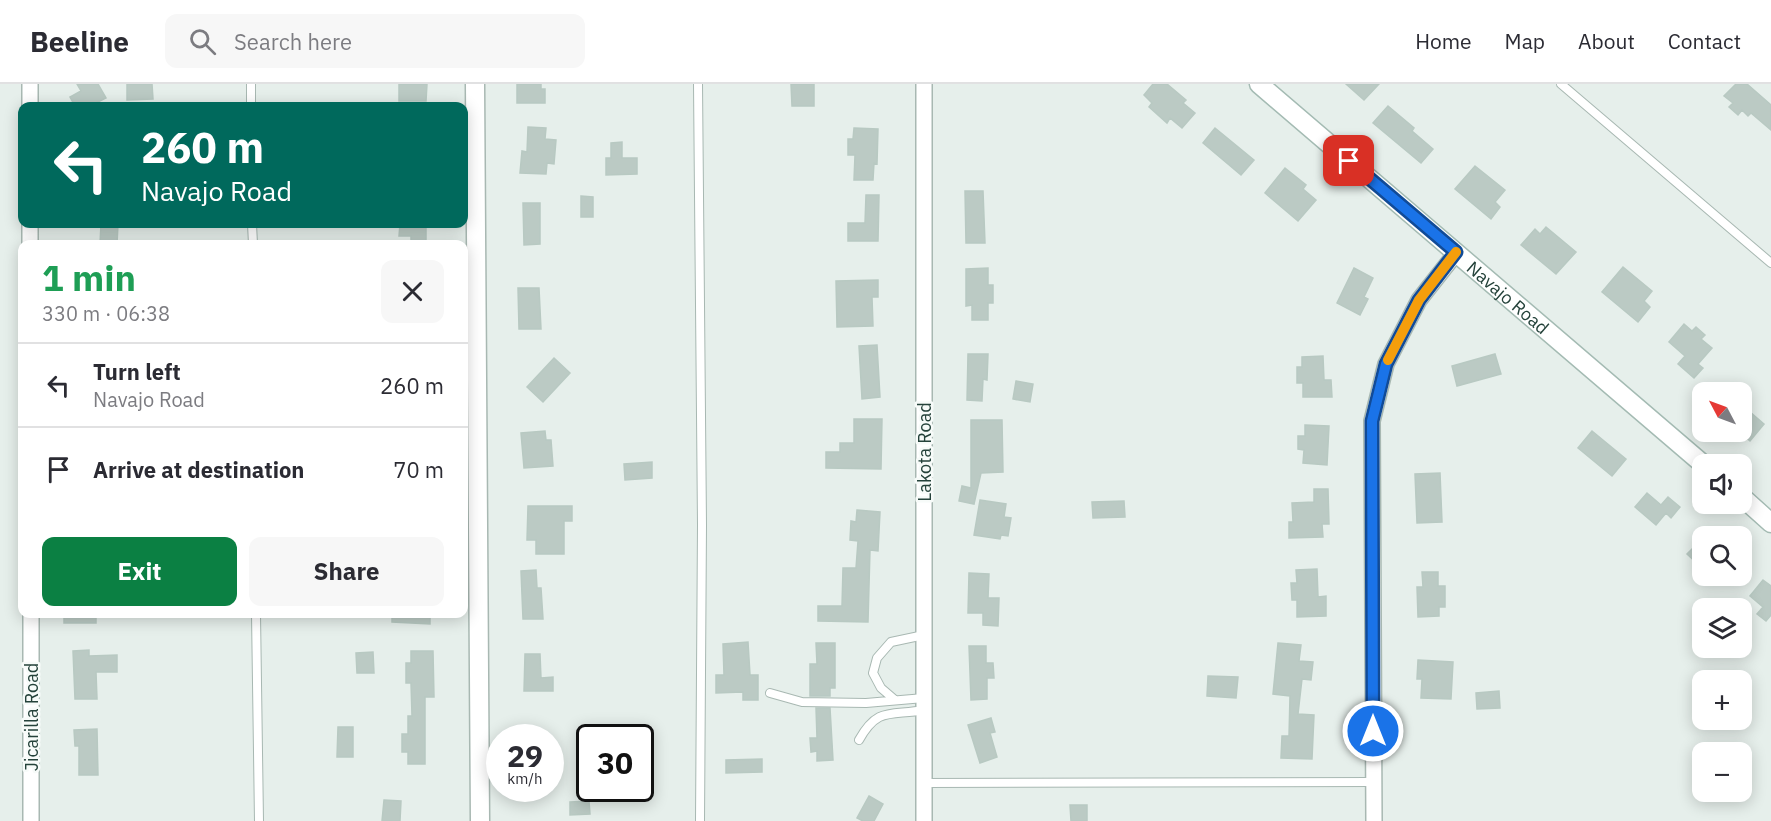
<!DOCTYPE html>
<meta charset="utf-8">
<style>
body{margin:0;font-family:"IBM Plex Sans",sans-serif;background:#f7f7f7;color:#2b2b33;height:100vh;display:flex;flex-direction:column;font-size:22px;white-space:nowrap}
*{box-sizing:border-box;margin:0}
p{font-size:20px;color:#7c7c81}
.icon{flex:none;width:33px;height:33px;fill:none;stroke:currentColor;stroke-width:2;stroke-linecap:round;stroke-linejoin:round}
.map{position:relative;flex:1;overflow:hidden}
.sheet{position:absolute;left:18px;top:156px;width:450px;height:378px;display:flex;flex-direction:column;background:#fff;border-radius:12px;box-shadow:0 3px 15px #0003}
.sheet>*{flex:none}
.guide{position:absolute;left:18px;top:18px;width:450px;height:126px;border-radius:12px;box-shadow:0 3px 15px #0003;background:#00695c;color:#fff;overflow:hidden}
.needle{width:39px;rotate:311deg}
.fabs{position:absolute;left:1692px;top:298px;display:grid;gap:12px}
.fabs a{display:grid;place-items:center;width:60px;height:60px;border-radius:12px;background:#fff;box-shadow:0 3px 15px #0003;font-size:30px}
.speed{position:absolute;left:486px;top:640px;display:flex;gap:12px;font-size:30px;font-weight:700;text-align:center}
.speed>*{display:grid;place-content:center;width:78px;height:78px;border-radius:50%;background:#fff;box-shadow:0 3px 15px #0003;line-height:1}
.speed small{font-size:15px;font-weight:400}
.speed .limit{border:3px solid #111;border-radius:9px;background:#fff;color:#111}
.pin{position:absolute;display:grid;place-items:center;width:51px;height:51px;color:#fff;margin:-26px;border-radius:12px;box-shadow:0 3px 9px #0006}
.me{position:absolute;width:66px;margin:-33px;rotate:0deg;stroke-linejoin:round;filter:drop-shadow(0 0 4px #0008)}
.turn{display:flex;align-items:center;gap:21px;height:126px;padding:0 24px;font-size:27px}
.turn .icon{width:78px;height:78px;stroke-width:2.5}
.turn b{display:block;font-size:42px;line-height:51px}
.round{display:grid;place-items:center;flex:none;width:63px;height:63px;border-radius:12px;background:#f7f7f7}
.summary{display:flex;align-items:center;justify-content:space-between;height:102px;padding:0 24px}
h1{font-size:36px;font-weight:800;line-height:45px;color:#1e9e55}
.action{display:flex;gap:12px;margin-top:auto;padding:12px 24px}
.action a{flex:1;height:69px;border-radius:12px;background:#0b8043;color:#fff;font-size:24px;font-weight:800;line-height:69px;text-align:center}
.action a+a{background:#f7f7f7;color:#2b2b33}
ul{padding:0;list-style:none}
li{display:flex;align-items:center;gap:18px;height:84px;padding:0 24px;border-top:2px solid #e1e1e2}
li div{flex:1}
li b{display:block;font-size:22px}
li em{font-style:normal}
header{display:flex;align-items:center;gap:36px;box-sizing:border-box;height:84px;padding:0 30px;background:#fff;border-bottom:2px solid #e1e1e2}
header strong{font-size:28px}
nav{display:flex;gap:33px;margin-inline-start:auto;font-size:21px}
.search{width:420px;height:54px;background:#f7f7f7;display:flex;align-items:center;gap:15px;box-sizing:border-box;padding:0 21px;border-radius:12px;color:#7c7c81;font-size:22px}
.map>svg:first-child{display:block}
.building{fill:#bbcac4;stroke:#b8c9c2;stroke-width:1.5}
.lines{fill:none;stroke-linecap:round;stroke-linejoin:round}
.service-casing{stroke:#a8b8b2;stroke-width:10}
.minor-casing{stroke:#a8b8b2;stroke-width:18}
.tertiary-casing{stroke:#a8b8b2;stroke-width:21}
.secondary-casing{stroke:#a4bbb3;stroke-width:21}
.service{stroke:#fff;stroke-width:8}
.minor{stroke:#fff;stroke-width:15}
.tertiary{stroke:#fff;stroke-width:18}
.secondary{stroke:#fff;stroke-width:18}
.route-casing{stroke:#114b97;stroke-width:15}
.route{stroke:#1a73e8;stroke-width:10}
.slow{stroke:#f59e0b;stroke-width:10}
.labels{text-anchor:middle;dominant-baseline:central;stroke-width:5;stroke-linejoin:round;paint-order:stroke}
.street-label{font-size:18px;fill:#24423a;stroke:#f7fbf9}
</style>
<header>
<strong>Beeline</strong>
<div class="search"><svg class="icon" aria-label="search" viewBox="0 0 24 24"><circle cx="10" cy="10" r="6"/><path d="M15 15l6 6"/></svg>Search here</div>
<nav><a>Home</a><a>Map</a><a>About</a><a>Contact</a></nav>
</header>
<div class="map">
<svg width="1771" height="737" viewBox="0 0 1771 737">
<rect width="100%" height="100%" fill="#e6efeb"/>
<path class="building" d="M77 0H98L106 14 90 22H75L70 13 81 7Z
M127 0H152L153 15 127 16Z
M399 0H427L426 17H399Z
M517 0H541V5H545V19H517Z
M791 0H814V22H792Z
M1153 0H1167L1186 16 1183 19 1195 29 1182 44 1170 34 1167 39 1149 23 1152 19 1144 11Z
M1346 0H1379L1364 16Z
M1736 0H1747L1771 21V46L1751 29 1748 32 1742 26 1738 31 1729 23 1733 19 1724 12Z
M1388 22 1414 44 1412 47 1433 65 1421 79 1373 39Z
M528 43 546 44 545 55 556 56 554 80 547 79 546 90 520 89 522 67 527 68Z
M854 44 878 45 877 80 874 79 873 96H854L855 71H848V55H853Z
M1215 44 1254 76 1241 91 1203 59Z
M622 58V74H637V90L606 91V74H611V59Z
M1475 82 1505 106 1495 118 1500 123 1491 135 1455 105Z
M1285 84 1306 101 1303 105 1316 116 1298 137 1265 109Z
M965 107H983L985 159H966Z
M866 111H879L878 157H848V139H865Z
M581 112 593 113V133H581Z
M523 119H540V160L524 161Z
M101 140H118L117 160H100Z
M400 140H426V160H411V152H399Z
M1546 143 1576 168 1556 190 1521 161 1535 145 1540 150Z
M1623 183 1652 207 1644 217 1650 223 1638 238 1602 208Z
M988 184V201H993V219H988V236H972V221L966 222V185Z
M1354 184 1373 194 1364 213 1368 215 1360 231 1337 219Z
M878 196V213H872L873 242 837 243 836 197Z
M518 204H539L541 245H519Z
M1684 240 1692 247 1696 243 1705 251 1701 255 1712 264 1698 280 1703 284 1694 294 1678 280 1685 272 1669 258Z
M877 261 880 313 862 315 859 262Z
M968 270H988L987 296 983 295 982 317 967 316Z
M1495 270 1501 290 1457 302 1452 282Z
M1323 272 1324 296H1331L1332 313H1303V299H1297V283H1302V273Z
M554 274 570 289 543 318 527 303Z
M1016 297 1033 300 1030 318 1013 315Z
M1742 321 1764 340 1750 357 1742 350Z
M854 335H882L881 385 826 384V368H840V359H854Z
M971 336H1002L1003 388 981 389 974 420 959 417 962 402 971 404Z
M1305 341 1329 342 1327 381 1303 379 1304 366 1298 365V352H1305Z
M545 347 546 356H551L553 382 524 384 521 349Z
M1592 347 1626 375 1612 392 1578 364Z
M652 378V394L625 396 624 380Z
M1440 389 1442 438 1417 439 1415 390Z
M1314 405H1328L1329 440H1322L1323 453 1289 454V438H1293L1292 419 1314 418Z
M1647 409 1661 421 1668 413 1680 423 1671 434 1666 429 1656 441 1635 423Z
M980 416 1006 420 1004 433 1011 434 1008 452 1001 451 1000 455 974 451Z
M1124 417 1125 433 1093 434 1092 418Z
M528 422H572V437H564V470H536V456H527Z
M857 426 880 428 878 467 870 466 868 538 818 537V522H842L843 484H856L858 457 850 456 851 437 856 438Z
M1697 460 1702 465V484L1687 470Z
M1317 485 1318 513 1326 512V532L1297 533V516H1292L1291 499H1297L1296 486Z
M536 486 537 504H541L543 535H523L521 487Z
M1422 488H1438V502H1445V523H1439V532L1418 533 1417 503H1423Z
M969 489 989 490 988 514H999L998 542 983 541V529H968Z
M1763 496 1771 502V531L1766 537 1757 530 1763 523 1750 512Z
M64 530H96V539H64Z
M392 530H430V540L392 538Z
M748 558 750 591H758V616H743V608L716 609V591H724L723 560Z
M816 559H835V604H830V612H810V580H817Z
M1278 559 1301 561 1299 577 1313 578 1311 596 1302 595 1298 630 1314 631 1312 675 1281 674 1282 652H1289L1290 612 1273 610Z
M969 562H986V579H993L994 594H987V615L971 616Z
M89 566V572L117 571V588H96L97 615H75L73 567Z
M411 567H433L434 613H425V680H408V668H402V650H408V632H412L411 599H406V579H411Z
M373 568 374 589H357L356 569Z
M525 570H540L541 594 553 593V607H524Z
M1418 576 1453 578 1451 615 1421 614 1422 595H1417Z
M1208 592 1238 593 1236 614 1207 612Z
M1499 607 1500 624 1477 625 1476 609Z
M816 624H830L833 676 817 677V667L811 668 810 654H817Z
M991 634 995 648 990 649 997 673 980 679 968 641Z
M338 643H353V673H337Z
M97 645 98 691H79V662H75L74 646Z
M762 675V688L726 689V676Z
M869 712 883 720 874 737H863L857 734Z
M384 716 401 717 400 737H382Z
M589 717 590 730 570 731V718Z
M1070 721H1087V737H1071Z"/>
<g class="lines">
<defs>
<path id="service" d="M251 0V22
M698 0 702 441 700 737
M1561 0 1771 179
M252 140 253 160
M256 530 259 737
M770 609 802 618 866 619 924 614
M895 616 881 604 873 589 877 574 891 558 924 551
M859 656C878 622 891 632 924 626
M924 699 1374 698"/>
<path id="minor" d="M30 0V22
M924 0V737
M30 140V160
M31 530V737
M1374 737 1372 337 1386 280 1419 216 1456 169"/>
<path id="tertiary" d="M475 0 480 737"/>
<g id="secondary">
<path id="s1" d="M1259 0 1704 381"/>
<path d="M1742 413 1771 439"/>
</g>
</defs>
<use href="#service" class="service-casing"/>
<use href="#minor" class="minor-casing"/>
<use href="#tertiary" class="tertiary-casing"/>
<use href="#secondary" class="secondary-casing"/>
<use href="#service" class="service"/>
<use href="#minor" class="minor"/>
<use href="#tertiary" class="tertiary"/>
<use href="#secondary" class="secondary"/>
</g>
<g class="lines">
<defs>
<path id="route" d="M1349 77 1456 168 1419 216 1386 280 1372 337 1373 647"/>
</defs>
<use href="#route" class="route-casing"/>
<use href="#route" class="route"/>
<path class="slow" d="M1388 276 1419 216 1456 168"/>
</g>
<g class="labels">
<g class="street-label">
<text stroke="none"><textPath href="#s1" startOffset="328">Navajo Road</textPath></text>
<text transform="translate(924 368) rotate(-90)">Lakota Road</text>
<text transform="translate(31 633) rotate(-90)">Jicarilla Road</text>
</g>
</g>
</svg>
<div class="fabs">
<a><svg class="needle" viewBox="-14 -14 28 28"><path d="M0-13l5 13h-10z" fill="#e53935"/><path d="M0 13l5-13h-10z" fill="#7c7c81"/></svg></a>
<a><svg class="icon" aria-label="sound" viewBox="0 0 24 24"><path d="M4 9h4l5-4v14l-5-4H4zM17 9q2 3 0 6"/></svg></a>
<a><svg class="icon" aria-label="search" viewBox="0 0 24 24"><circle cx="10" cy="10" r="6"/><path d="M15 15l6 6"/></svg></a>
<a><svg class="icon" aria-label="layers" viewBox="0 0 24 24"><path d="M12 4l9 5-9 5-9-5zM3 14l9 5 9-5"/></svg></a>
<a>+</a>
<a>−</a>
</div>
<div class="speed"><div>29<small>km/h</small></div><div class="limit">30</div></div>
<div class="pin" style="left:1349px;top:77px;background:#d93025"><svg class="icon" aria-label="arrive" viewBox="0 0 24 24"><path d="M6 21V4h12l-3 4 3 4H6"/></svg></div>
<svg class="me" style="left:1373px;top:647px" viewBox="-20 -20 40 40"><circle r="17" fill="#1a73e8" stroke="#fff" stroke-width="3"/><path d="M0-11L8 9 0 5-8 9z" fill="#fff"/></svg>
<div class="guide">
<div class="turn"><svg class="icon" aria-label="left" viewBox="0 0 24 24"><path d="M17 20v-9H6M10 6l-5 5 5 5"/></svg><div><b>260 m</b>Navajo Road</div></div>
</div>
<section class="sheet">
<div class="summary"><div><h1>1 min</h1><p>330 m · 06:38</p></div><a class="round"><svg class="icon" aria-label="close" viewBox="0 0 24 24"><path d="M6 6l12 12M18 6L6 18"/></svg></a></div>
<ul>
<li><svg class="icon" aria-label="left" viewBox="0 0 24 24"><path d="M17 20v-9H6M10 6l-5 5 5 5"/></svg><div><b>Turn left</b><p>Navajo Road</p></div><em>260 m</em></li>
<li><svg class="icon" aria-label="arrive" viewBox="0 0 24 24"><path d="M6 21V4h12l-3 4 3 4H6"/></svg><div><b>Arrive at destination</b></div><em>70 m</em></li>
</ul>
<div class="action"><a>Exit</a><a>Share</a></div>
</section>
</div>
